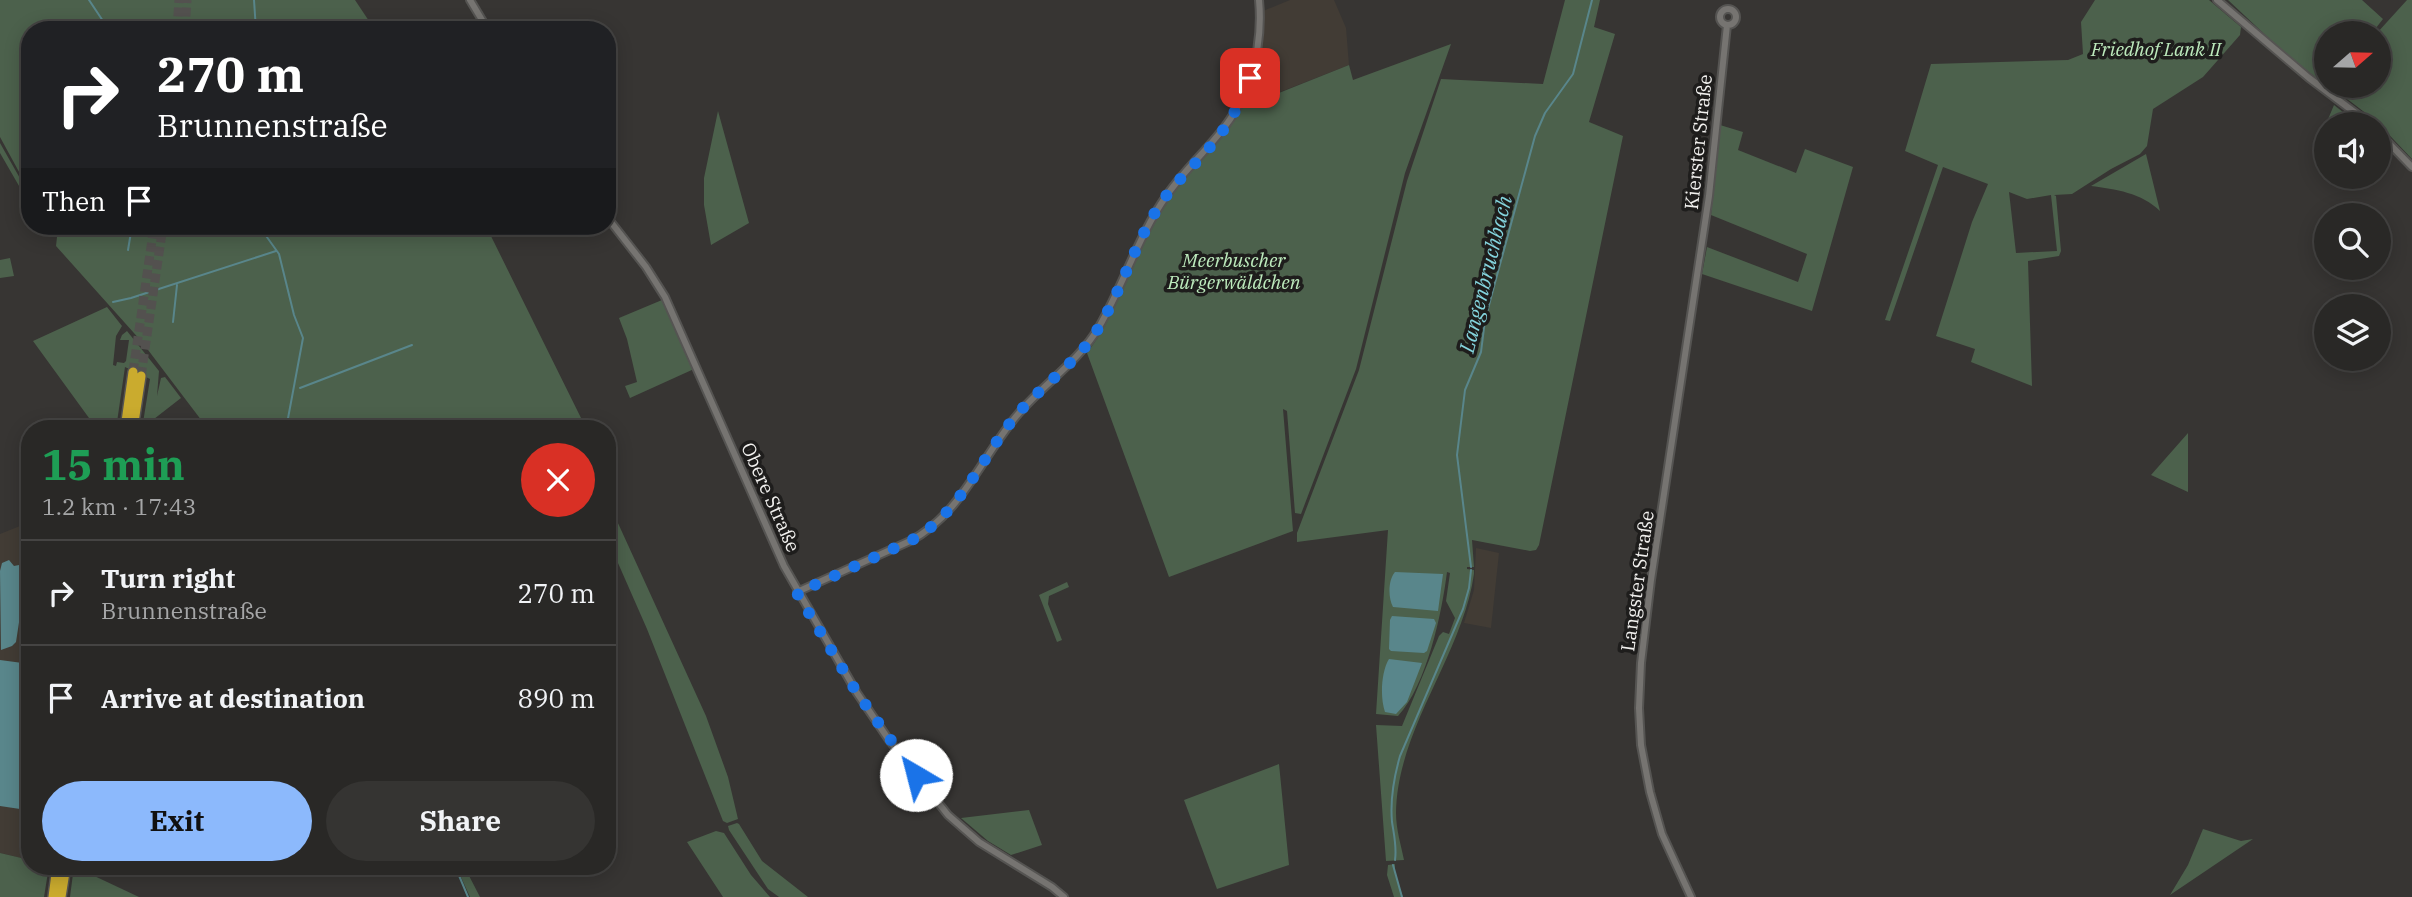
<!DOCTYPE html>
<meta charset="utf-8">
<style>
body{margin:0;font-family:"IBM Plex Serif",serif;background:#353432;color:#f1f3f6;height:100vh;display:flex;flex-direction:column;font-size:26px;white-space:nowrap}
*{box-sizing:border-box;margin:0}
p{font-size:23px;color:#a5a6a7}
.icon{flex:none;width:38px;height:38px;fill:none;stroke:currentColor;stroke-width:2;stroke-linecap:round;stroke-linejoin:round}
.map{position:relative;flex:1;overflow:hidden}
.details{position:absolute;left:21px;top:420px;width:595px;height:455px;display:flex;flex-direction:column;background:#292826;border-radius:28px;box-shadow:0 4px 18px #0003,0 0 0 2px #454443}
.details>*{flex:none}
.guide{position:absolute;left:21px;top:21px;width:595px;height:214px;border-radius:28px;box-shadow:0 4px 18px #0003,0 0 0 2px #454443;background:#202124;color:#fff;overflow:hidden}
.needle{width:46px;rotate:70deg}
.fabs{position:absolute;left:2314px;top:21px;display:grid;gap:14px}
.fabs a{display:grid;place-items:center;width:77px;height:77px;border-radius:50%;background:#292826;box-shadow:0 4px 18px #0003,0 0 0 2px #454443;font-size:35px}
.pin{position:absolute;display:grid;place-items:center;width:60px;height:60px;color:#fff;margin:-30px;border-radius:14px;box-shadow:0 4px 10px #0006}
.me{position:absolute;width:77px;margin:-38px;rotate:323deg;stroke-linejoin:round;filter:drop-shadow(0 0 5px #0008)}
.turn{display:flex;align-items:center;gap:24px;height:147px;padding:0 21px;font-size:32px}
.turn .icon{width:91px;height:91px;stroke-width:2.5}
.turn b{display:block;font-size:49px;line-height:60px}
.then{display:flex;align-items:center;height:66px;padding:0 21px;background:#0003;gap:14px;font-size:26px}
.round{display:grid;place-items:center;flex:none;width:74px;height:74px;border-radius:37px;background:#353432}
.summary{display:flex;align-items:center;justify-content:space-between;height:119px;padding:0 21px}
h1{font-size:42px;font-weight:700;line-height:52px;color:#1e9e55}
.action{display:flex;gap:14px;margin-top:auto;padding:14px 21px}
.action a{flex:1;height:80px;border-radius:42px;background:#8cb9fc;color:#111;font-size:28px;font-weight:700;line-height:80px;text-align:center}
.action a+a{background:#353432;color:#f1f3f6}
ul{padding:0;list-style:none}
li{display:flex;align-items:center;gap:21px;height:105px;padding:0 21px;border-top:2px solid #454443}
li div{flex:1}
li b{display:block;font-size:26px}
li em{font-style:normal}
.map>svg:first-child{display:block}
.built{fill:#423c35}
.green{fill:#4c614c;fill-rule:evenodd}
.water{fill:#59868b}
.lines{fill:none;stroke-linecap:round;stroke-linejoin:round}
.stream{stroke:#59868b;stroke-width:2}
.highway-tunnel{stroke:#53514f;stroke-width:9;stroke-dasharray:9 4.5;stroke-linecap:butt}
.minor-casing{stroke:#555452;stroke-width:10}
.highway-casing{stroke:#555452;stroke-width:12}
.minor{stroke:#767471;stroke-width:6}
.highway{stroke:#caab2e;stroke-width:9}
.route{stroke:#1a73e8;stroke-width:12;stroke-dasharray:0 21.6}
.labels{text-anchor:middle;dominant-baseline:central;stroke-width:7;stroke-linejoin:round;paint-order:stroke}
.park-label{font-size:19px;font-style:italic;fill:#bdebbd;stroke:#1e1d1c}
.street-label{font-size:19px;fill:#f2f1ef;stroke:#1e1d1c}
.water-label{font-size:21px;font-style:italic;fill:#84d4dd;stroke:#1e1d1c}
</style>
<div class="map">
<svg width="2412" height="897" viewBox="0 0 2412 897">
<rect width="100%" height="100%" fill="#373533"/>
<path class="built" d="M1290 0H1334L1346 28 1349 65 1265 98 1255 76 1263 35V11Z
M30 522V860L0 853V534Z
M1476 548 1499 553 1491 628 1464 623 1474 590Z"/>
<path class="green" d="M0 0H355L375 30H30V192L0 137Z
M1565 0H1600L1594 27 1615 34 1589 122 1623 136 1539 545 1536 550 1530 551 1472 540 1474 567H1467V569L1474 570V574C1462 656 1397 729 1396 813 1396 829 1401 845 1404 860L1386 861 1376 725 1402 726 1439 636 1443 632 1449 634 1455 618 1446 601 1450 573 1447 572C1442 612 1427 685 1398 716L1376 714 1388 530 1297 542V533L1359 370 1407 181 1441 79 1543 84Z
M2095 0H2209L2241 27 2240 35 2203 77 2153 109 2147 146 2140 154 2111 169 2072 194 2054 195 2056 196 2061 251 2059 256 2028 261 2032 386 1971 362 1975 349 1936 336 1972 222 1988 184 1943 167 1890 321 1885 320 1938 165 1905 151 1931 64 2068 60 2083 54 2081 22ZM2009 192 2027 199 2051 195 2057 251 2016 253Z
M2228 0H2362L2383 19 2372 33H2326V85L2290 58Z
M2407 0H2412V159L2376 121 2338 92 2342 86H2378L2377 33Z
M1451 44 1405 173 1356 369 1301 514 1295 513 1287 411 1283 409 1293 531 1169 577 1087 353 1101 333 1153 221 1174 190 1227 131 1251 83 1258 94 1266 98 1349 65 1353 80Z
M2334 105 2358 124H2326Z
M718 111 749 223 711 245 704 205V178Z
M1720 125 1743 132 1738 150 1796 173 1805 149 1853 167 1812 311 1702 274 1707 247 1798 282 1807 254 1711 215Z
M0 143 30 196V205L0 153Z
M2146 154 2160 211C2142 193 2115 189 2091 186Z
M51 226H486L583 422 578 423 579 429H208L142 342 56 246 57 237Z
M10 258 14 276 0 278V260Z
M662 300 694 369 630 398 625 386 637 382 627 339 619 318Z
M107 307 122 326 116 336 113 365 116 366 117 362 124 363 126 361 129 340H120L122 335 127 331 159 371 157 396 161 378 165 377 181 398 154 419 153 429H142L150 379 125 367 116 429H97L33 341Z
M2188 433V492L2151 475Z
M607 499 706 716 728 777 738 819 727 823 723 821 647 629 607 538Z
M1067 582 1069 587 1049 596 1048 604 1062 640 1057 642 1039 595Z
M1279 764 1289 865 1217 889 1184 800Z
M1029 810 1042 845 1011 855 988 841 961 818Z
M737 823 739 824 762 861 808 897H779L768 889 729 830 728 826Z
M2203 829 2241 841 2253 839 2170 895 2188 865Z
M716 831 724 833 751 875 770 897H723L687 842Z
M0 853 30 860V866H49L44 897H0Z
M1395 864V874L1403 897H1394L1387 875 1388 865Z
M74 866H88V873L139 897H70Z
M456 866H464L480 897H470Z"/>
<path class="water" d="M9 560 14 566 24 564 27 570 16 642 12 646 1 650 0 571 2 563Z
M1395 572 1443 574 1438 611 1393 607C1388 598 1388 580 1395 572Z
M30 585V655L23 650 21 645Z
M1392 616 1434 619 1436 623 1427 651 1424 653 1391 651 1389 649 1390 620Z
M1389 659 1422 663 1407 702 1396 714 1385 712C1380 698 1381 672 1389 659Z
M0 660 30 664V747L20 809 0 806Z"/>
<g class="lines">
<path class="stream" d="M89 0 109 30
M254 0 256 30
M259 226 279 254 294 315 303 338 286 429
M128 250 132 226
M113 302 131 298 276 251
M173 322 177 285
M300 388 412 345
M1471 567 1457 455 1465 390 1481 352 1485 320 1493 290 1535 136 1545 113 1573 74 1592 0
M1395 860C1397 847 1394 835 1392 822 1390 800 1394 777 1400 756L1463 609 1469 588 1471 570
M1393 865 1402 897
M455 866 468 897"/>
<path class="highway-tunnel" d="M177 30 179 0
M185 30 187 0
M133 372 154 226
M141 376 163 226"/>
<defs>
<path id="minor" d="M470 0 488 30
M2217 0 2309 78 2370 124
M1720 17a8 8 0 1 1 16 0a8 8 0 1 1-16 0Z
M2378 132 2412 167
M607 217 646 267 665 297 784 566 857 693 889 740 948 815 979 842 1052 887 1064 897
M797 592 910 541C962 514 982 455 1019 413 1045 383 1079 361 1099 327 1124 284 1138 236 1167 195 1192 159 1226 136 1244 94 1257 65 1262 31 1259 0
M1691 897 1662 834 1650 792 1641 745 1639 708 1641 663 1651 580 1709 196 1727 25"/>
<path id="highway" d="M125 429 133 372
M133 429 141 376
M53 897 57 866
M61 897 66 866"/>
</defs>
<use href="#minor" class="minor-casing"/>
<use href="#highway" class="highway-casing"/>
<use href="#minor" class="minor"/>
<use href="#highway" class="highway"/>
</g>
<g class="lines">
<path class="route" d="M916 775 857 693 797 593 910 541C962 513 982 455 1019 412 1045 383 1079 361 1099 327 1123 287 1135 242 1161 203 1175 182 1194 166 1210 147 1228 126 1241 103 1250 78"/>
</g>
<g class="labels">
<g class="park-label">
<text x="2156" y="49">Friedhof Lank II</text>
<text x="1234" y="260">Meerbuscher<tspan x="1234" dy="22">Bürgerwäldchen</tspan></text>
</g>
<g class="street-label">
<text transform="translate(1698 142) rotate(-84)">Kierster Straße</text>
<text transform="translate(771 497) rotate(66)">Obere Straße</text>
<text transform="translate(1637 581) rotate(-82)">Langster Straße</text>
</g>
<g class="water-label">
<text transform="translate(1485 274) rotate(-76)">Langenbruchbach</text>
</g>
</g>
</svg>
<div class="fabs">
<a><svg class="needle" viewBox="-14 -14 28 28"><path d="M0-13l5 13h-10z" fill="#e53935"/><path d="M0 13l5-13h-10z" fill="#a5a6a7"/></svg></a>
<a><svg class="icon" aria-label="sound" viewBox="0 0 24 24"><path d="M4 9h4l5-4v14l-5-4H4zM17 9q2 3 0 6"/></svg></a>
<a><svg class="icon" aria-label="search" viewBox="0 0 24 24"><circle cx="10" cy="10" r="6"/><path d="M15 15l6 6"/></svg></a>
<a><svg class="icon" aria-label="layers" viewBox="0 0 24 24"><path d="M12 4l9 5-9 5-9-5zM3 14l9 5 9-5"/></svg></a>
</div>
<div class="pin" style="left:1250px;top:78px;background:#d93025"><svg class="icon" aria-label="arrive" viewBox="0 0 24 24"><path d="M6 21V4h12l-3 4 3 4H6"/></svg></div>
<svg class="me" style="left:916px;top:775px" viewBox="-20 -20 40 40"><circle r="19" fill="#fff"/><path d="M0-13L10 11 0 6-10 11z" fill="#1a73e8"/></svg>
<div class="guide">
<div class="turn"><svg class="icon" aria-label="right" viewBox="0 0 24 24"><path d="M7 20v-9h11M14 6l5 5-5 5"/></svg><div><b>270 m</b>Brunnenstraße</div></div>
<div class="then">Then<svg class="icon" aria-label="arrive" viewBox="0 0 24 24"><path d="M6 21V4h12l-3 4 3 4H6"/></svg></div>
</div>
<section class="details">
<div class="summary"><div><h1>15 min</h1><p>1.2 km · 17:43</p></div><a class="round" style="background:#d93025;color:#fff"><svg class="icon" aria-label="close" viewBox="0 0 24 24"><path d="M6 6l12 12M18 6L6 18"/></svg></a></div>
<ul>
<li><svg class="icon" aria-label="right" viewBox="0 0 24 24"><path d="M7 20v-9h11M14 6l5 5-5 5"/></svg><div><b>Turn right</b><p>Brunnenstraße</p></div><em>270 m</em></li>
<li><svg class="icon" aria-label="arrive" viewBox="0 0 24 24"><path d="M6 21V4h12l-3 4 3 4H6"/></svg><div><b>Arrive at destination</b></div><em>890 m</em></li>
</ul>
<div class="action"><a>Exit</a><a>Share</a></div>
</section>
</div>
